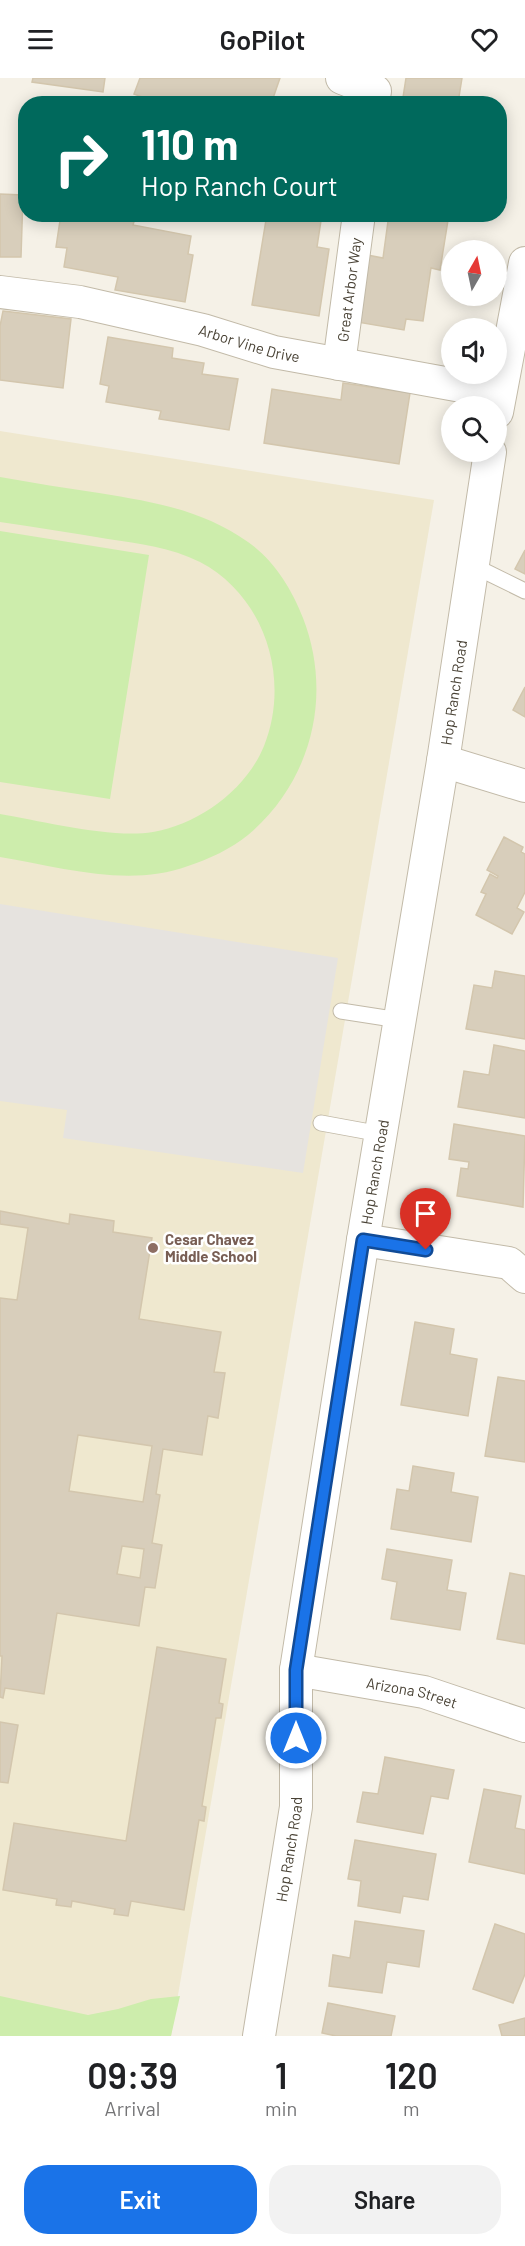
<!DOCTYPE html>
<style>
body{margin:0;font-family:Barlow,sans-serif;background:#f2f2f2;color:#202124;height:100vh;display:flex;flex-direction:column;font-size:22px;white-space:nowrap}
*{box-sizing:border-box;margin:0}
p{font-size:20px;color:#757577}
.icon{flex:none;width:33px;height:33px;fill:none;stroke:currentColor;stroke-width:2;stroke-linecap:round;stroke-linejoin:round}
.map{position:relative;height:1958px;overflow:hidden}
.details{display:flex;flex-direction:column;background:#fff;flex:1}
.details>*{flex:none}
.banner{position:absolute;left:18px;top:18px;width:489px;height:126px;border-radius:24px;box-shadow:0 3px 15px #0003;background:#00695c;color:#fff;overflow:hidden}
.needle{width:39px;rotate:9deg}
.fabs{position:absolute;left:441px;top:162px;display:grid;gap:12px}
.fabs a{display:grid;place-items:center;width:66px;height:66px;border-radius:50%;background:#fff;box-shadow:0 3px 15px #0003;font-size:30px}
.pin{position:absolute;display:grid;place-items:center;width:51px;height:51px;color:#fff;margin:-62px -26px;border-radius:50% 50% 50% 0;rotate:-45deg;box-shadow:0 0 6px #0007}
.pin .icon{rotate:45deg}
.me{position:absolute;width:66px;margin:-33px;rotate:0deg;stroke-linejoin:round;filter:drop-shadow(0 0 4px #0008)}
.turn{display:flex;align-items:center;gap:21px;height:126px;padding:0 24px;font-size:27px}
.turn .icon{width:78px;height:78px;stroke-width:2.5}
.turn b{display:block;font-size:42px;line-height:51px}
.eta{display:flex;justify-content:space-evenly;align-items:center;height:102px;text-align:center}
.eta b{font-size:36px;font-weight:600;line-height:42px}
.button{display:flex;gap:12px;margin-top:auto;padding:12px 24px}
.button a{flex:1;height:69px;border-radius:24px;background:#1a73e8;color:#fff;font-size:24px;font-weight:600;line-height:69px;text-align:center}
.button a+a{background:#f2f2f2;color:#202124}
header{display:flex;justify-content:space-between;align-items:center;height:78px;padding:0 24px;background:#fff;font-size:27px;font-weight:600}
.map>svg:first-child{display:block}
.education{fill:#efe8cf}
.green{fill:#cdedac}
.parking{fill:#e6e3df}
.building{fill:#d8cebb;stroke:#d3c6ad;stroke-width:1.5;fill-rule:evenodd}
.lines{fill:none;stroke-linecap:round;stroke-linejoin:round}
.lane-casing{stroke:#c2baa8;stroke-width:17}
.street-casing{stroke:#c2baa8;stroke-width:34}
.lane{stroke:#fff;stroke-width:15}
.street{stroke:#fff;stroke-width:32}
.route-casing{stroke:#114b97;stroke-width:15}
.route{stroke:#1a73e8;stroke-width:10}
.education-dot{fill:#8d6e63;stroke:#fff;stroke-width:2}
.labels{text-anchor:middle;dominant-baseline:central;stroke-width:5;stroke-linejoin:round;paint-order:stroke}
.street-label{font-size:15px;fill:#494235;stroke:#fff}
.education-label{font-size:15px;font-weight:bold;fill:#785e54;stroke:#fff;text-anchor:start}
</style>
<header><svg class="icon" aria-label="menu" viewBox="0 0 24 24"><path d="M4 6h16M4 12h16M4 18h16"/></svg>GoPilot<svg class="icon" aria-label="heart" viewBox="0 0 24 24"><path d="M12 20l-8-8c-3-5 5-10 8-4 3-6 11-1 8 4z"/></svg></header>
<div class="map">
<svg width="525" height="1958" viewBox="0 0 525 1958">
<rect width="100%" height="100%" fill="#f5f1e7"/>
<path class="education" d="M0 353 434 422 171 1958H0Z"/>
<path class="green" d="M0 399C33 405 66 410 99 415 153 424 201 431 248 464 273 481 292 511 303 540 333 617 312 703 248 757 231 771 209 781 188 788 128 810 61 789 0 779V736C42 743 112 761 153 754 199 746 246 712 264 668 291 601 265 518 200 484 170 469 140 466 108 461 72 455 36 449 0 444Z
M0 453 149 477 110 721 0 704Z
M0 1918 88 1937 118 1931 151 1921 180 1918 171 1958H0Z"/>
<path class="parking" d="M0 826 338 880 303 1095 63 1060 67 1032 0 1023Z"/>
<path class="building" d="M33 0H105L103 14 32 4Z
M140 0H280L271 26H161L134 16Z
M406 0H462L458 25 460 26H402Z
M0 116 23 117 21 179H0Z
M61 136H114L135 140 133 147 191 158 188 176 193 177 185 224 115 212 118 199 64 189 67 170 56 169Z
M267 136H322L317 169 329 171 319 238 252 227Z
M389 136H449L440 192 431 190 423 243 406 241 404 252 357 244 367 177 383 180Z
M3 233 71 241 63 310 0 302V248Z
M108 259 173 270 172 280 204 285 202 296 238 301 229 352 159 341 161 333 106 324 109 308 100 306Z
M343 305 410 315 399 386 264 365 272 311 341 322Z
M525 472V496L515 491Z
M525 609V639L513 632Z
M504 759 523 769 521 774 525 776V814L517 830 524 834 512 856 476 837 486 816 481 814 490 796 497 800 498 798 487 792Z
M495 893 525 898V961L466 951 474 907 492 910Z
M494 967 525 973V1040L458 1029 464 993 489 997Z
M454 1046 525 1058 523 1129 457 1118 461 1090 468 1091 469 1084 449 1081Z
M0 1133 69 1146 70 1136 114 1143 113 1154 152 1160 139 1241 221 1254 214 1294 225 1295 218 1340 208 1338 202 1377 163 1371 156 1416 160 1417 152 1465 162 1467 155 1510 145 1509 139 1548 57 1535 44 1616 5 1610 3 1620 0 1619 2 1578H0V1220L17 1222 28 1150 0 1146ZM78 1357 152 1368 143 1424 69 1413ZM122 1468 144 1471 140 1500 117 1496Z
M415 1244 454 1251 450 1276 477 1281 468 1338 401 1327Z
M498 1299 525 1303V1384L485 1378Z
M413 1388 454 1395 451 1414 478 1419 471 1464 391 1451 397 1411 409 1413Z
M387 1471 452 1482 447 1512 466 1515 460 1552 391 1541 397 1504 382 1501Z
M510 1495 525 1498V1566L497 1561Z
M157 1569 226 1581 219 1625 223 1626 221 1640H216L202 1728 206 1729 204 1743 199 1742 184 1832 131 1823 128 1838 114 1836 115 1831 72 1823 71 1829 56 1827 57 1821 3 1812 14 1745 126 1763Z
M0 1644 18 1647 8 1705 0 1704Z
M385 1679 454 1692 448 1721 431 1718 423 1756 357 1744 363 1714 378 1716Z
M484 1711 521 1718 515 1750 525 1752V1796L469 1784Z
M355 1762 436 1776 428 1822 403 1818 400 1835 358 1828 361 1803 348 1801Z
M355 1843 424 1853 419 1889 387 1884 382 1915 329 1908 333 1877 350 1880Z
M495 1846 525 1856V1896L513 1925 473 1911Z
M328 1925 395 1938 391 1958H336L322 1955Z
M525 1940V1958H502L499 1947Z"/>
<g class="lines">
<defs>
<path id="lane" d="M472 487 525 513
M341 933 399 942
M321 1045 381 1056"/>
<g id="street">
<path d="M342 0 375 13 373 26"/>
<path id="s1" d="M0 214 80 224 203 252 274 274 500 315"/>
<path id="s2" d="M339 286 359 136"/>
<path d="M497 334 525 185"/>
<path d="M443 683 525 708"/>
<path d="M363 1162 509 1185 525 1199"/>
<path id="s3" d="M296 1592 424 1614 525 1648"/>
<path id="s4" d="M259 1958 296 1729V1592L363 1162 443 683 490 374"/>
</g>
</defs>
<use href="#lane" class="lane-casing"/>
<use href="#street" class="street-casing"/>
<use href="#lane" class="lane"/>
<use href="#street" class="street"/>
</g>
<g class="lines">
<defs>
<path id="route" d="M296 1660V1592L363 1162 426 1172"/>
</defs>
<use href="#route" class="route-casing"/>
<use href="#route" class="route"/>
</g>
<circle class="education-dot" cx="153" cy="1170" r="6"/>
<g class="labels">
<g class="street-label">
<text stroke="none"><textPath href="#s2" startOffset="75">Great Arbor Way</textPath></text>
<text stroke="none"><textPath href="#s1" startOffset="255">Arbor Vine Drive</textPath></text>
<text stroke="none"><textPath href="#s4" startOffset="1359">Hop Ranch Road</textPath></text>
<text stroke="none"><textPath href="#s4" startOffset="873">Hop Ranch Road</textPath></text>
<text stroke="none"><textPath href="#s3" startOffset="118">Arizona Street</textPath></text>
<text stroke="none"><textPath href="#s4" startOffset="189">Hop Ranch Road</textPath></text>
</g>
<g class="education-label">
<text x="165" y="1161">Cesar Chavez<tspan x="165" dy="17">Middle School</tspan></text>
</g>
</g>
</svg>
<div class="fabs">
<a><svg class="needle" viewBox="-14 -14 28 28"><path d="M0-13l5 13h-10z" fill="#e53935"/><path d="M0 13l5-13h-10z" fill="#757577"/></svg></a>
<a><svg class="icon" aria-label="sound" viewBox="0 0 24 24"><path d="M4 9h4l5-4v14l-5-4H4zM17 9q2 3 0 6"/></svg></a>
<a><svg class="icon" aria-label="search" viewBox="0 0 24 24"><circle cx="10" cy="10" r="6"/><path d="M15 15l6 6"/></svg></a>
</div>
<div class="pin" style="left:426px;top:1172px;background:#d93025"><svg class="icon" aria-label="arrive" viewBox="0 0 24 24"><path d="M6 21V4h12l-3 4 3 4H6"/></svg></div>
<svg class="me" style="left:296px;top:1660px" viewBox="-20 -20 40 40"><circle r="17" fill="#1a73e8" stroke="#fff" stroke-width="3"/><path d="M0-11L8 9 0 5-8 9z" fill="#fff"/></svg>
<div class="banner">
<div class="turn"><svg class="icon" aria-label="right" viewBox="0 0 24 24"><path d="M7 20v-9h11M14 6l5 5-5 5"/></svg><div><b>110 m</b>Hop Ranch Court</div></div>
</div>
</div>
<section class="details">
<div class="eta">
<div><b>09:39</b><p>Arrival</p></div>
<div><b>1</b><p>min</p></div>
<div><b>120</b><p>m</p></div>
</div>
<div class="button"><a>Exit</a><a>Share</a></div>
</section>
